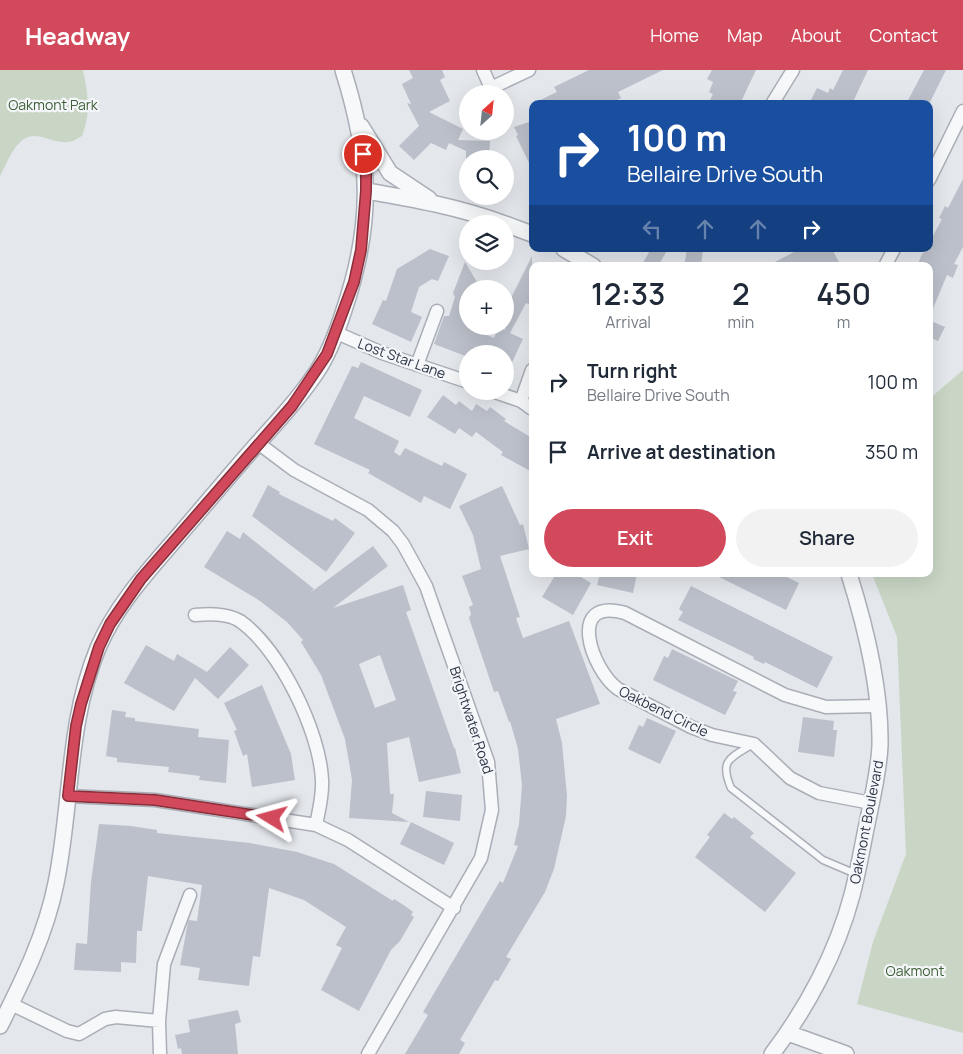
<!DOCTYPE html>
<meta charset="utf-8">
<style>
body{margin:0;font-family:Manrope,sans-serif;background:#f2f2f3;color:#1f2937;height:100vh;display:flex;flex-direction:column;font-size:19px;white-space:nowrap}
*{box-sizing:border-box;margin:0}
p{font-size:16px;color:#747a83}
.icon{flex:none;width:28px;height:28px;fill:none;stroke:currentColor;stroke-width:2;stroke-linecap:round;stroke-linejoin:round}
.map{position:relative;flex:1;overflow:hidden}
.sheet{position:absolute;left:529px;top:192px;width:404px;height:315px;display:flex;flex-direction:column;background:#fff;border-radius:10px;box-shadow:0 5px 20px #0002}
.sheet>*{flex:none}
.guide{position:absolute;left:529px;top:30px;width:404px;height:152px;border-radius:10px;box-shadow:0 5px 20px #0002;background:#1a4fa0;color:#fff;overflow:hidden}
.needle{width:32px;rotate:27deg}
.buttons{position:absolute;left:459px;top:15px;display:grid;gap:10px}
.buttons a{display:grid;place-items:center;width:55px;height:55px;border-radius:50%;background:#fff;box-shadow:0 5px 20px #0002;font-size:25px}
.pin{position:absolute;display:grid;place-items:center;width:42px;height:42px;color:#fff;margin:-21px;border:2px solid #fff;border-radius:50%;box-shadow:0 1px 5px #0007}
.me{position:absolute;width:55px;margin:-28px;rotate:278deg;stroke-linejoin:round;filter:drop-shadow(0 0 4px #0008)}
.turn{display:flex;align-items:center;gap:18px;height:105px;padding:0 15px;font-size:22px}
.turn .icon{width:65px;height:65px;stroke-width:2.5}
.turn b{display:block;font-size:35px;line-height:42px}
.lanes{display:flex;align-items:center;height:48px;padding:0 15px;background:#0003;justify-content:center;gap:25px;direction:ltr}
.lanes .off{opacity:.35}
.eta{display:flex;justify-content:space-evenly;align-items:center;height:85px;text-align:center}
.eta b{font-size:30px;font-weight:600;line-height:35px}
.cta{display:flex;gap:10px;margin-top:auto;padding:10px 15px}
.cta a{flex:1;height:58px;border-radius:30px;background:#d1495b;color:#fff;font-size:20px;font-weight:600;line-height:58px;text-align:center}
.cta a+a{background:#f2f2f3;color:#1f2937}
ul{padding:0;list-style:none}
li{display:flex;align-items:center;gap:15px;height:70px;padding:0 15px}
li div{flex:1}
li b{display:block;font-size:19px}
li em{font-style:normal}
header{display:flex;align-items:center;gap:30px;box-sizing:border-box;height:70px;padding:0 25px;background:#d1495b;color:#fff}
header strong{font-size:24px}
nav{display:flex;gap:28px;margin-inline-start:auto;font-size:18px}
.map>svg:first-child{display:block}
.green{fill:#c9d6c5}
.building{fill:#bbc0ca;fill-rule:evenodd}
.lines{fill:none;stroke-linecap:round;stroke-linejoin:round}
.service-casing{stroke:#a9aeb7;stroke-width:9}
.minor-casing{stroke:#a9aeb7;stroke-width:15}
.tertiary-casing{stroke:#a9aeb7;stroke-width:18}
.service{stroke:#f7f8fa;stroke-width:6}
.minor{stroke:#f7f8fa;stroke-width:12}
.tertiary{stroke:#f7f8fa;stroke-width:15}
.route-casing{stroke:#882f3b;stroke-width:12}
.route{stroke:#d1495b;stroke-width:9}
.labels{text-anchor:middle;dominant-baseline:central;stroke-width:4.5;stroke-linejoin:round;paint-order:stroke}
.park-label{font-size:14px;fill:#3f6138;stroke:#f4f6f9}
.street-label{font-size:14px;fill:#2b3445;stroke:#f4f6f9}
</style>
<header>
<strong>Headway</strong>
<nav><a>Home</a><a>Map</a><a>About</a><a>Contact</a></nav>
</header>
<div class="map">
<svg width="963" height="984" viewBox="0 0 963 984">
<rect width="100%" height="100%" fill="#e4e7ec"/>
<path class="green" d="M0 0H83C88 24 91 43 82 66 78 68 73 72 68 72 47 74 33 54 15 78 9 86 5 97 0 106Z
M963 300V963L857 934 873 872 906 784 897 567 872 504H929V329Z"/>
<path class="building" d="M409 0H442L445 7 440 10 450 31 429 42 463 59 458 70 490 71 489 89H466V81L449 73 446 80 431 73 414 90 399 76 419 56 407 33 411 34 402 14 413 8Z
M589 0H663L618 22 621 28 609 34H532L557 22 554 17Z
M712 0H756L740 34H708L713 24 709 22 713 12 707 9Z
M843 0H868L852 34H809L817 18 828 23 830 18 833 20Z
M924 0H946L929 34H906Z
M532 51V99L516 66 518 65 514 57Z
M963 109V177L954 194 958 195 953 208 947 205 929 248V196H917L922 184 929 179V173L942 149 939 148 945 136 948 138Z
M430 179 449 186 438 211 432 209 419 217 411 242 422 247 411 272 372 254 383 230 386 231 397 199Z
M651 179H668L658 196H641Z
M687 179H703L701 196H684Z
M800 179H832L841 196H767Z
M532 186V236L526 233 510 263 523 269 505 307V284H468V287L434 274 444 246H449L455 227 453 223 465 192 481 219H468V257L494 268 499 257 505 260V225L511 228Z
M929 250 945 257 938 271 929 267Z
M361 292 422 320 410 347 364 326 354 348 399 371 394 382 400 386 405 378 442 396 444 392 467 404 450 439 424 426 421 433 368 403 370 400 314 374 352 296 358 298Z
M443 325 456 335 459 331 472 341 476 334 487 341 490 337 506 349 504 351 532 368V402L501 385 503 382 476 362 472 367 459 358 455 364 427 347Z
M268 415 280 422 279 424 333 451 335 448 355 463 326 502 252 446Z
M502 416 520 455 523 454 529 479 500 486 520 547 516 548 523 568 569 551 600 634 556 649 562 673 567 726 566 746 554 799 545 822 506 887 511 889 498 911 495 910 460 970 465 973 459 984H405L428 945 423 942 500 811 503 813 518 776 514 775 519 754 522 715 518 679 510 651 509 652 498 621 494 622 469 548 471 544 469 537 473 535 462 506 481 499 473 465 459 436Z
M227 461 240 469 243 462 314 519 310 523 373 476 388 496 333 538 403 515 411 540 406 542 454 678H455L461 703 419 712 409 667 387 673 390 724H394L392 743 409 752 349 748 352 710 345 669 321 605 301 572 303 570 287 552 260 531 204 497ZM380 585 396 630 375 638 359 594Z
M556 504H576L591 513 573 545 542 527Z
M600 504H637L633 523 597 515Z
M713 504H781L799 513 786 540Z
M691 516 833 587 817 618 765 592 764 594 753 589 754 587 678 550 683 542 679 539Z
M146 575 174 591 177 584 207 602 230 577 249 595 218 629 195 608 174 641 124 613Z
M672 579 738 611 733 621 737 622 725 645 653 610 664 586 668 588Z
M262 615 291 684 295 710 252 717 247 684 243 686 234 661 237 660 224 633Z
M112 640 126 642 125 647 135 648V651L199 659 198 667 229 670 226 713 199 710 200 706 168 702 169 697 117 692V688L106 686Z
M803 647 834 651 833 660H837L834 687 798 682Z
M647 648 676 661 660 694 628 679 639 655 643 657Z
M426 721 462 725 460 751 423 747Z
M724 743 732 749 734 747 754 763 750 767 796 803 765 842 695 787 710 767 707 765Z
M411 752 454 773 444 795 400 774Z
M99 754 131 756 157 760V763L250 773 297 782 334 794 393 831 394 829 405 836 413 842 411 845 414 847 400 871 391 880 359 941 321 920 342 878 336 875 346 857 304 830 269 818 260 887 253 886 249 916 198 910 200 898 180 895 188 852 189 850 197 851 202 815 148 806 142 861H137L136 893 121 892V902L74 900 76 873 87 874 91 812Z
M238 940 241 952 235 954 238 984H182L181 978 178 979 175 965 190 962 188 950Z"/>
<g class="lines">
<defs>
<path id="service" d="M753 674C730 688 719 690 731 718L823 790 856 804"/>
<path id="minor" d="M483 0 491 18 529 0
M772 34 793 0
M929 110 963 41
M885 196 894 179
M337 263 382 283 468 312
M417 295 437 241
M492 321 521 331 532 339
M521 331 532 300
M258 373 294 400 368 440 393 461 403 474 426 516 488 692 492 740 481 788 368 984
M195 545C209 544 227 543 240 551 280 579 320 662 322 710 323 725 319 740 316 755
M67 726 155 730 316 755 348 770 454 838
M871 733 819 723 790 708 754 674 712 665 691 657 618 619C591 599 566 526 625 543L785 625 826 637 877 636
M11 934 67 961 79 964 105 949 116 947 159 951
M160 984 159 951 164 894 190 825"/>
<path id="tertiary" d="M361 56 390 103 429 129
M366 121C414 129 459 137 505 154
M505 154 532 164
M564 179 593 196
M0 956C23 910 46 864 56 813 72 735 67 653 98 578 118 531 154 495 186 457 210 429 234 400 259 372 279 350 299 328 316 303 329 284 337 262 344 240 374 151 371 89 343 0
M788 963 846 984
M772 984C807 938 837 882 852 825 858 802 862 778 867 754 872 729 879 701 880 675 881 618 866 558 849 504"/>
</defs>
<use href="#service" class="service-casing"/>
<use href="#minor" class="minor-casing"/>
<use href="#tertiary" class="tertiary-casing"/>
<use href="#service" class="service"/>
<use href="#minor" class="minor"/>
<use href="#tertiary" class="tertiary"/>
</g>
<g class="lines">
<defs>
<path id="route" d="M272 748 155 730 68 726 76 656 81 634 99 577 110 554 141 509 292 336 327 284 354 212 361 180 366 121V101L363 84"/>
</defs>
<use href="#route" class="route-casing"/>
<use href="#route" class="route"/>
</g>
<g class="labels">
<g class="park-label">
<text x="53" y="34">Oakmont Park</text>
<text x="915" y="900">Oakmont</text>
</g>
<g class="street-label">
<text transform="translate(402 288) rotate(20)">Lost Star Lane</text>
<text transform="translate(664 641) rotate(26)">Oakbend Circle</text>
<text transform="translate(472 650) rotate(72)">Brightwater Road</text>
<text transform="translate(866 752) rotate(-79)">Oakmont Boulevard</text>
</g>
</g>
</svg>
<div class="buttons">
<a><svg class="needle" viewBox="-14 -14 28 28"><path d="M0-13l5 13h-10z" fill="#e53935"/><path d="M0 13l5-13h-10z" fill="#747a83"/></svg></a>
<a><svg class="icon" aria-label="search" viewBox="0 0 24 24"><circle cx="10" cy="10" r="6"/><path d="M15 15l6 6"/></svg></a>
<a><svg class="icon" aria-label="layers" viewBox="0 0 24 24"><path d="M12 4l9 5-9 5-9-5zM3 14l9 5 9-5"/></svg></a>
<a>+</a>
<a>−</a>
</div>
<div class="pin" style="left:363px;top:84px;background:#d93025"><svg class="icon" aria-label="arrive" viewBox="0 0 24 24"><path d="M6 21V4h12l-3 4 3 4H6"/></svg></div>
<svg class="me" style="left:272px;top:748px" viewBox="-20 -20 40 40"><path d="M0-17L14 15 0 8-14 15z" fill="#d1495b" stroke="#fff" stroke-width="4"/></svg>
<div class="guide">
<div class="turn"><svg class="icon" aria-label="right" viewBox="0 0 24 24"><path d="M7 20v-9h11M14 6l5 5-5 5"/></svg><div><b>100 m</b>Bellaire Drive South</div></div>
<div class="lanes"><svg class="icon off" aria-label="left" viewBox="0 0 24 24"><path d="M17 20v-9H6M10 6l-5 5 5 5"/></svg><svg class="icon off" aria-label="ahead" viewBox="0 0 24 24"><path d="M12 20V5M6 11l6-6 6 6"/></svg><svg class="icon off" aria-label="ahead" viewBox="0 0 24 24"><path d="M12 20V5M6 11l6-6 6 6"/></svg><svg class="icon" aria-label="right" viewBox="0 0 24 24"><path d="M7 20v-9h11M14 6l5 5-5 5"/></svg></div>
</div>
<section class="sheet">
<div class="eta">
<div><b>12:33</b><p>Arrival</p></div>
<div><b>2</b><p>min</p></div>
<div><b>450</b><p>m</p></div>
</div>
<ul>
<li><svg class="icon" aria-label="right" viewBox="0 0 24 24"><path d="M7 20v-9h11M14 6l5 5-5 5"/></svg><div><b>Turn right</b><p>Bellaire Drive South</p></div><em>100 m</em></li>
<li><svg class="icon" aria-label="arrive" viewBox="0 0 24 24"><path d="M6 21V4h12l-3 4 3 4H6"/></svg><div><b>Arrive at destination</b></div><em>350 m</em></li>
</ul>
<div class="cta"><a>Exit</a><a>Share</a></div>
</section>
</div>
